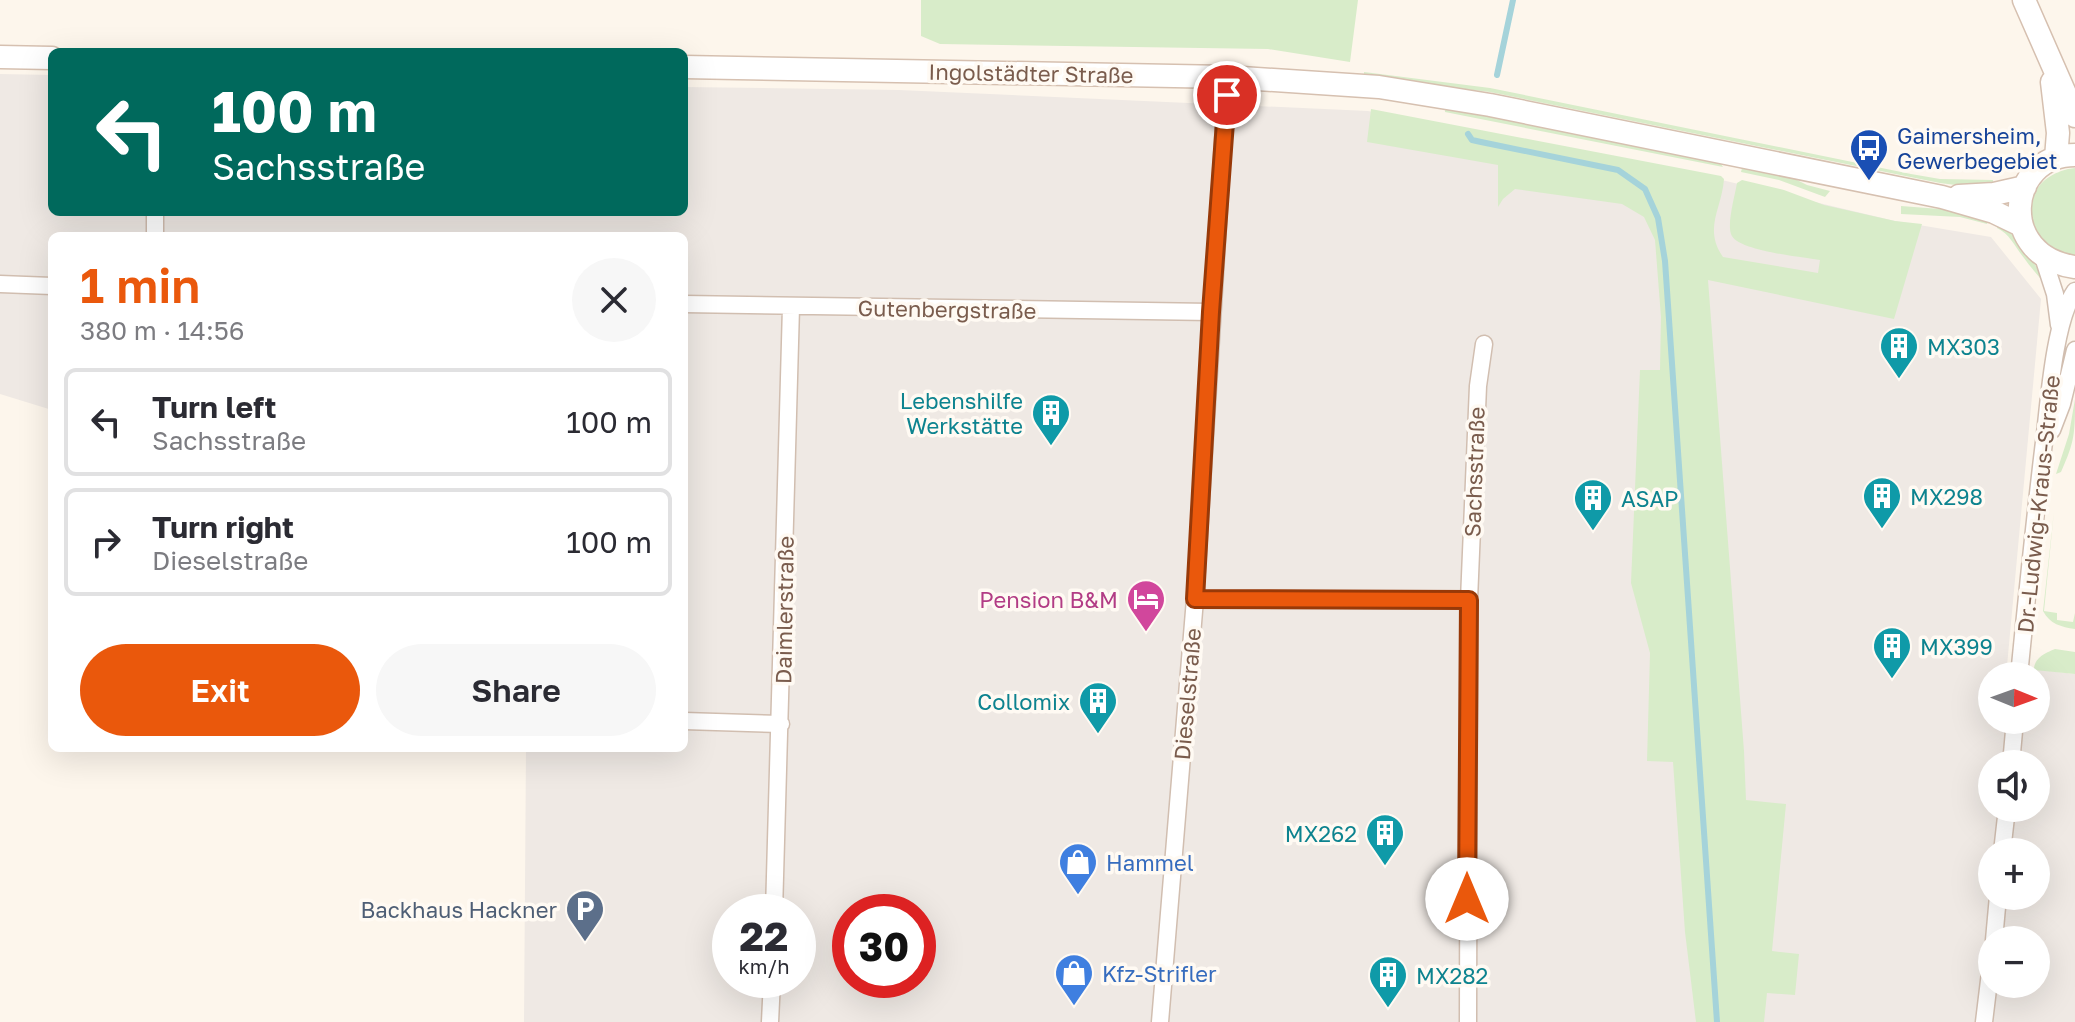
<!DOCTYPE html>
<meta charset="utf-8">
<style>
body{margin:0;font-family:"Golos Text",sans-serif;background:#f7f7f7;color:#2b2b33;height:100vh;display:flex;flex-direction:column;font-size:30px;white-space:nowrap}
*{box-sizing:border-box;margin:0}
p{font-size:26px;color:#7c7c81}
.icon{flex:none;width:44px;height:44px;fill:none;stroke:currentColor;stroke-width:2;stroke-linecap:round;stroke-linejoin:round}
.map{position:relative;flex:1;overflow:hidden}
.drawer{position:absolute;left:48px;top:232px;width:640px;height:520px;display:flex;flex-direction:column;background:#fff;border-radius:12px;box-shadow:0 8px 32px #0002}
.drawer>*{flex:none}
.banner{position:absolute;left:48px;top:48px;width:640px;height:168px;border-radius:12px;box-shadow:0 8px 32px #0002;background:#00695c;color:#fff;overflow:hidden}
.needle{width:52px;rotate:91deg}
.controls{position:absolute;left:1978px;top:662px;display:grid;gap:16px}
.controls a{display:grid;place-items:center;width:72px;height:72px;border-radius:50%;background:#fff;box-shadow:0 8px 32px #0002;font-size:40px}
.speed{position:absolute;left:712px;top:894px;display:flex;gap:16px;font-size:40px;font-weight:700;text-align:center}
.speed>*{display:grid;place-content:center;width:104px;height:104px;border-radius:50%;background:#fff;box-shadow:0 8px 32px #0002;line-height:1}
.speed small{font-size:20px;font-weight:400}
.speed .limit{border:12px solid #d22;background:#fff;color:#111}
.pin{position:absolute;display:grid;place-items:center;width:68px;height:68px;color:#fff;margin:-34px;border:4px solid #fff;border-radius:50%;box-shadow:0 2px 8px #0007}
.me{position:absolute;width:88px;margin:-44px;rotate:0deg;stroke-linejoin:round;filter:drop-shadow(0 0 6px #0008)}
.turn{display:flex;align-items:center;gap:28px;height:168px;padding:0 32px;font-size:36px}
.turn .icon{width:104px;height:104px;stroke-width:2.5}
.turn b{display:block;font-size:56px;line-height:68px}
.round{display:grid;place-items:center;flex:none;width:84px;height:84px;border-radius:42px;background:#f7f7f7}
.headline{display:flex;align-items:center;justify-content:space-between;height:136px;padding:0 32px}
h1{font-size:48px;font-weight:600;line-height:60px;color:#ea580c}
.primary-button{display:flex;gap:16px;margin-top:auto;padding:16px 32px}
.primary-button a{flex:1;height:92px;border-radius:48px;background:#ea580c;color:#fff;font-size:32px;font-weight:600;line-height:92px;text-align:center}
.primary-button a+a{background:#f7f7f7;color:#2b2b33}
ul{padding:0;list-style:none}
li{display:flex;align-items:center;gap:24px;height:108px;margin:0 16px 12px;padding:0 16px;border:4px solid #e1e1e2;border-radius:12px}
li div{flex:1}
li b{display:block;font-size:30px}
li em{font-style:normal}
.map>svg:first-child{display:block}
.industrial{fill:#efe9e4;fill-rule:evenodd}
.green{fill:#d8ecc9}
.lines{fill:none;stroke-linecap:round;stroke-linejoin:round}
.stream{stroke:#a5d3da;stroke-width:6}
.street-casing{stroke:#d1beb0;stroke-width:19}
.secondary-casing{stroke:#d6c0b0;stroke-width:25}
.street{stroke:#fff;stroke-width:16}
.secondary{stroke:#fff;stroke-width:22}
.route-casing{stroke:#983908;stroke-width:20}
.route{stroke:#ea580c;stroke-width:14}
.labels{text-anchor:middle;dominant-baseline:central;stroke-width:7;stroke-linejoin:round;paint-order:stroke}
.street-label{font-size:22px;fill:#7a5c4d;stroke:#fffaf3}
.transit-label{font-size:22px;fill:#164399;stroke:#fffaf3;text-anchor:start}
.culture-label{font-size:22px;fill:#0d838f;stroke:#fffaf3;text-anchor:start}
.hotel-label{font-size:22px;fill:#b23c85;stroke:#fffaf3;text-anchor:end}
.shop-label{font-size:22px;fill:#366cbe;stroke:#fffaf3;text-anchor:start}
.service-label{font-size:22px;fill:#4e5e75;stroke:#fffaf3;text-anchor:end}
</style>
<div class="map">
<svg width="2075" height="1022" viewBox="0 0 2075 1022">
<rect width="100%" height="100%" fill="#fdf6ec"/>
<path class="industrial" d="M0 74 52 75V212H684V87L899 90 1368 111 1692 173 1895 221 1991 237 2041 299 2007 666 2075 674V1022H524L526 748H684V236H52V410L0 394ZM1992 676H2036V720H1992ZM1992 764H2036V808H1992ZM1992 852H2036V896H1992ZM730 912H798V980H730ZM850 912H918V980H850ZM1992 940H2036V984H1992Z"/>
<path class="green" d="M921 0H1358L1350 62 1268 49 940 44 921 36Z
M1364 72 1490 88 1911 174 1940 179 1993 180V186L1971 187 1940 183 1490 92 1364 77Z
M1445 108 1484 113 1719 161 1723 167 1445 112Z
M1371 109 1721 176 1724 179C1722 209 1703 228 1723 257L1818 273 1820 260C1803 257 1736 251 1731 234 1727 223 1735 195 1737 183L1742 180 1784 190 1824 205 1895 221 1922 224 1894 319 1708 280 1744 751 1746 800 1786 804 1772 951 1799 954 1795 995 1767 993 1764 1022H1696L1685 932 1673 762 1647 761 1650 653 1631 583 1640 370H1660L1661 317 1655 240 1644 217 1622 204 1515 189 1503 199 1498 207V165L1367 142Z
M1746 166 1791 177 1807 185 1830 191 1825 197 1779 180 1741 172 1742 168Z
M2075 168V258L2043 245C2039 236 2031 224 2030 215 2028 188 2051 170 2075 168Z
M1901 206 1953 210 1989 218 1987 224 1960 217 1901 214Z
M1998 222C2017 236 2036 262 2045 284 2038 275 2030 267 2024 258 2015 247 2010 234 1997 228Z
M2075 399C2075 433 2075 441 2061 472L2056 474 2069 434Z
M2054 511 2044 611 2057 613V620L2073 622 2075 613V629C2061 627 2050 624 2043 611Z
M2055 649 2075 652V674L2034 670C2034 658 2045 653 2055 649Z"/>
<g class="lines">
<path class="stream" d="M1497 75 1513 0
M1468 134 1472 140 1481 142 1618 170 1645 189 1658 218 1665 261 1717 1022"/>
<defs>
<path id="street" d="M155 212V236
M2043 257 2055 294 2059 325
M0 284 52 286
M684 304 1211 312
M2052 430 2062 404 2075 350
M1195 599 1469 600
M2019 676C2027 595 2035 514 2045 434 2049 398 2055 319 2075 291
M684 721 781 724
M2011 764 2015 720
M2002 852 2007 808
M774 912 791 307
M1994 940 1998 896
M770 1022 772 980
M1160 1022 1195 599 1227 77
M1468 1022 1469 600 1478 386 1484 344
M1984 1022 1992 956"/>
<path id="secondary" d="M2024 0 2075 116
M0 57 52 58
M684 67 1227 77 1379 87 1490 105 1942 197 1994 212 2021 225
M2052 82 2058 133 2056 158
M2075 155C2006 155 1997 257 2075 267
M1959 196 1994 194 2025 187"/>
</defs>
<use href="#street" class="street-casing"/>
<use href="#secondary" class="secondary-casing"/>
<use href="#street" class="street"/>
<use href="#secondary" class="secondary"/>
</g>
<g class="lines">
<defs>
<path id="route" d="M1227 95 1211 312 1195 599 1469 600 1467 899"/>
</defs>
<use href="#route" class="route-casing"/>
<use href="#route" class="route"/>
</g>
<defs>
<symbol id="bus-pin" viewBox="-11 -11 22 30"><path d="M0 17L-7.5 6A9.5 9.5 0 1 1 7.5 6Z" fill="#1a4fb4" stroke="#fffaf3"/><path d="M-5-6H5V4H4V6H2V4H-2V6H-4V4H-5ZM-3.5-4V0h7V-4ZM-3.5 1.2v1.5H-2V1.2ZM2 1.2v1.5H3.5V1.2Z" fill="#fff"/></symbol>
<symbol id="building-pin" viewBox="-11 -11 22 30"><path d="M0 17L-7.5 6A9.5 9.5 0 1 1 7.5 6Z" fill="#0f9aa8" stroke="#fffaf3"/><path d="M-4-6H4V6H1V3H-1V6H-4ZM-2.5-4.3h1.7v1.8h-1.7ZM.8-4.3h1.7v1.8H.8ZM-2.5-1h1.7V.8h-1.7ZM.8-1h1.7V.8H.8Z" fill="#fff"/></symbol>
<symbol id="hotel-pin" viewBox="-11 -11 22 30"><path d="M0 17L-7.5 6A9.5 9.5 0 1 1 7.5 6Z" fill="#d1479c" stroke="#fffaf3"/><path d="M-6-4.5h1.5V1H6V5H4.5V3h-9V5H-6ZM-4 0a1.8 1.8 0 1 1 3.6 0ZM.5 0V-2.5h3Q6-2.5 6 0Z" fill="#fff"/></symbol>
<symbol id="shop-pin" viewBox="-11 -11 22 30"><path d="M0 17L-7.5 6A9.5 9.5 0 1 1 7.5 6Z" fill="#3f7fe0" stroke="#fffaf3"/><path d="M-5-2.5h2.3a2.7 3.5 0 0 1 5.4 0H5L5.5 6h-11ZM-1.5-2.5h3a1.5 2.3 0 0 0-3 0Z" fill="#fff"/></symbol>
<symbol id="parking-pin" viewBox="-11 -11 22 30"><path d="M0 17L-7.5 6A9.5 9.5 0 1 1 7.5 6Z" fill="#5c6f8a" stroke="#fffaf3"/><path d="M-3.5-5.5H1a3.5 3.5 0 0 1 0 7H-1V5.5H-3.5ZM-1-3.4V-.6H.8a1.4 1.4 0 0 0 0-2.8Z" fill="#fff"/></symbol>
</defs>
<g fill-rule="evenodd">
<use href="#bus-pin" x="1847" y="126" width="44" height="60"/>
<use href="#building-pin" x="1877" y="324" width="44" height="60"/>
<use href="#building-pin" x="1029" y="391" width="44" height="60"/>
<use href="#building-pin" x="1860" y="474" width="44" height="60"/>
<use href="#building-pin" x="1571" y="476" width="44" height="60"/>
<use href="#hotel-pin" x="1124" y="577" width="44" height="60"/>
<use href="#building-pin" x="1870" y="624" width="44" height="60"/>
<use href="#building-pin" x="1076" y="679" width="44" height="60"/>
<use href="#building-pin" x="1363" y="811" width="44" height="60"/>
<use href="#shop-pin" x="1056" y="840" width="44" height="60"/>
<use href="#parking-pin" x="563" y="887" width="44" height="60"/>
<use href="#shop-pin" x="1052" y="951" width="44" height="60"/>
<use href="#building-pin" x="1366" y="953" width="44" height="60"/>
</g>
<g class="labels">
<g class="street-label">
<text transform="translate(1031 73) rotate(1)">Ingolstädter Straße</text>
<text transform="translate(947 309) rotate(1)">Gutenbergstraße</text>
<text transform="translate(1474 472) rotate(-88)">Sachsstraße</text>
<text transform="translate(2038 504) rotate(-84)">Dr.-Ludwig-Kraus-Straße</text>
<text transform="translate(784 610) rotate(-89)">Daimlerstraße</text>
<text transform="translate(1187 694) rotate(-85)">Dieselstraße</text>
</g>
<g class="transit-label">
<text x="1897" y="135">Gaimersheim,<tspan x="1897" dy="25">Gewerbegebiet</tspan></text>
</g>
<g class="culture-label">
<text x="1927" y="346">MX303</text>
<text x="1023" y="400" text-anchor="end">Lebenshilfe<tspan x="1023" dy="25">Werkstätte</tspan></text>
<text x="1910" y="496">MX298</text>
<text x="1621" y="498">ASAP</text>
<text x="1920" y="646">MX399</text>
<text x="1070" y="701" text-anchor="end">Collomix</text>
<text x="1357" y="833" text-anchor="end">MX262</text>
<text x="1416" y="975">MX282</text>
</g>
<g class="hotel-label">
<text x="1118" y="599">Pension B&amp;M</text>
</g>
<g class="shop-label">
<text x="1106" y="862">Hammel</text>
<text x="1102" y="973">Kfz-Strifler</text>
</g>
<g class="service-label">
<text x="557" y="909">Backhaus Hackner</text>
</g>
</g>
</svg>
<div class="controls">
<a><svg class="needle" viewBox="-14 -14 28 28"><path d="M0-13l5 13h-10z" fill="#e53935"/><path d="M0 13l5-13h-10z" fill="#7c7c81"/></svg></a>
<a><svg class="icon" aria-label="sound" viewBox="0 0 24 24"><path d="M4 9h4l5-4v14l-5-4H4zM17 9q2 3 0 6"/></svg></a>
<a>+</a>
<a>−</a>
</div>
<div class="speed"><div>22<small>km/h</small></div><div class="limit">30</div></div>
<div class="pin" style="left:1227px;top:95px;background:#d93025"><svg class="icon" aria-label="arrive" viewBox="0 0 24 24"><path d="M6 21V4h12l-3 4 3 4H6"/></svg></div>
<svg class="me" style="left:1467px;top:899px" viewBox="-20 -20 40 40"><circle r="19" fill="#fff"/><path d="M0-13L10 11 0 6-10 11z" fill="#ea580c"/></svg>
<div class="banner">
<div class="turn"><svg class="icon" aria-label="left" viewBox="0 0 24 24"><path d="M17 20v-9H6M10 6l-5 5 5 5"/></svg><div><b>100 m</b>Sachsstraße</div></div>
</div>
<section class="drawer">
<div class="headline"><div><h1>1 min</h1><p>380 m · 14:56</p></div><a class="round"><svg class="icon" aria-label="close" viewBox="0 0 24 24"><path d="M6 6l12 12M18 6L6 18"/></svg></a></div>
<ul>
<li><svg class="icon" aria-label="left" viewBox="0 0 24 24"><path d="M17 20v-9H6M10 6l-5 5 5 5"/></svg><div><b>Turn left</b><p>Sachsstraße</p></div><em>100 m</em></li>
<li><svg class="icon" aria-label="right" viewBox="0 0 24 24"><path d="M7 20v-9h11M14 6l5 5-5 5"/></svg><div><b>Turn right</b><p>Dieselstraße</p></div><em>100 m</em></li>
</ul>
<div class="primary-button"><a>Exit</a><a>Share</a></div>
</section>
</div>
